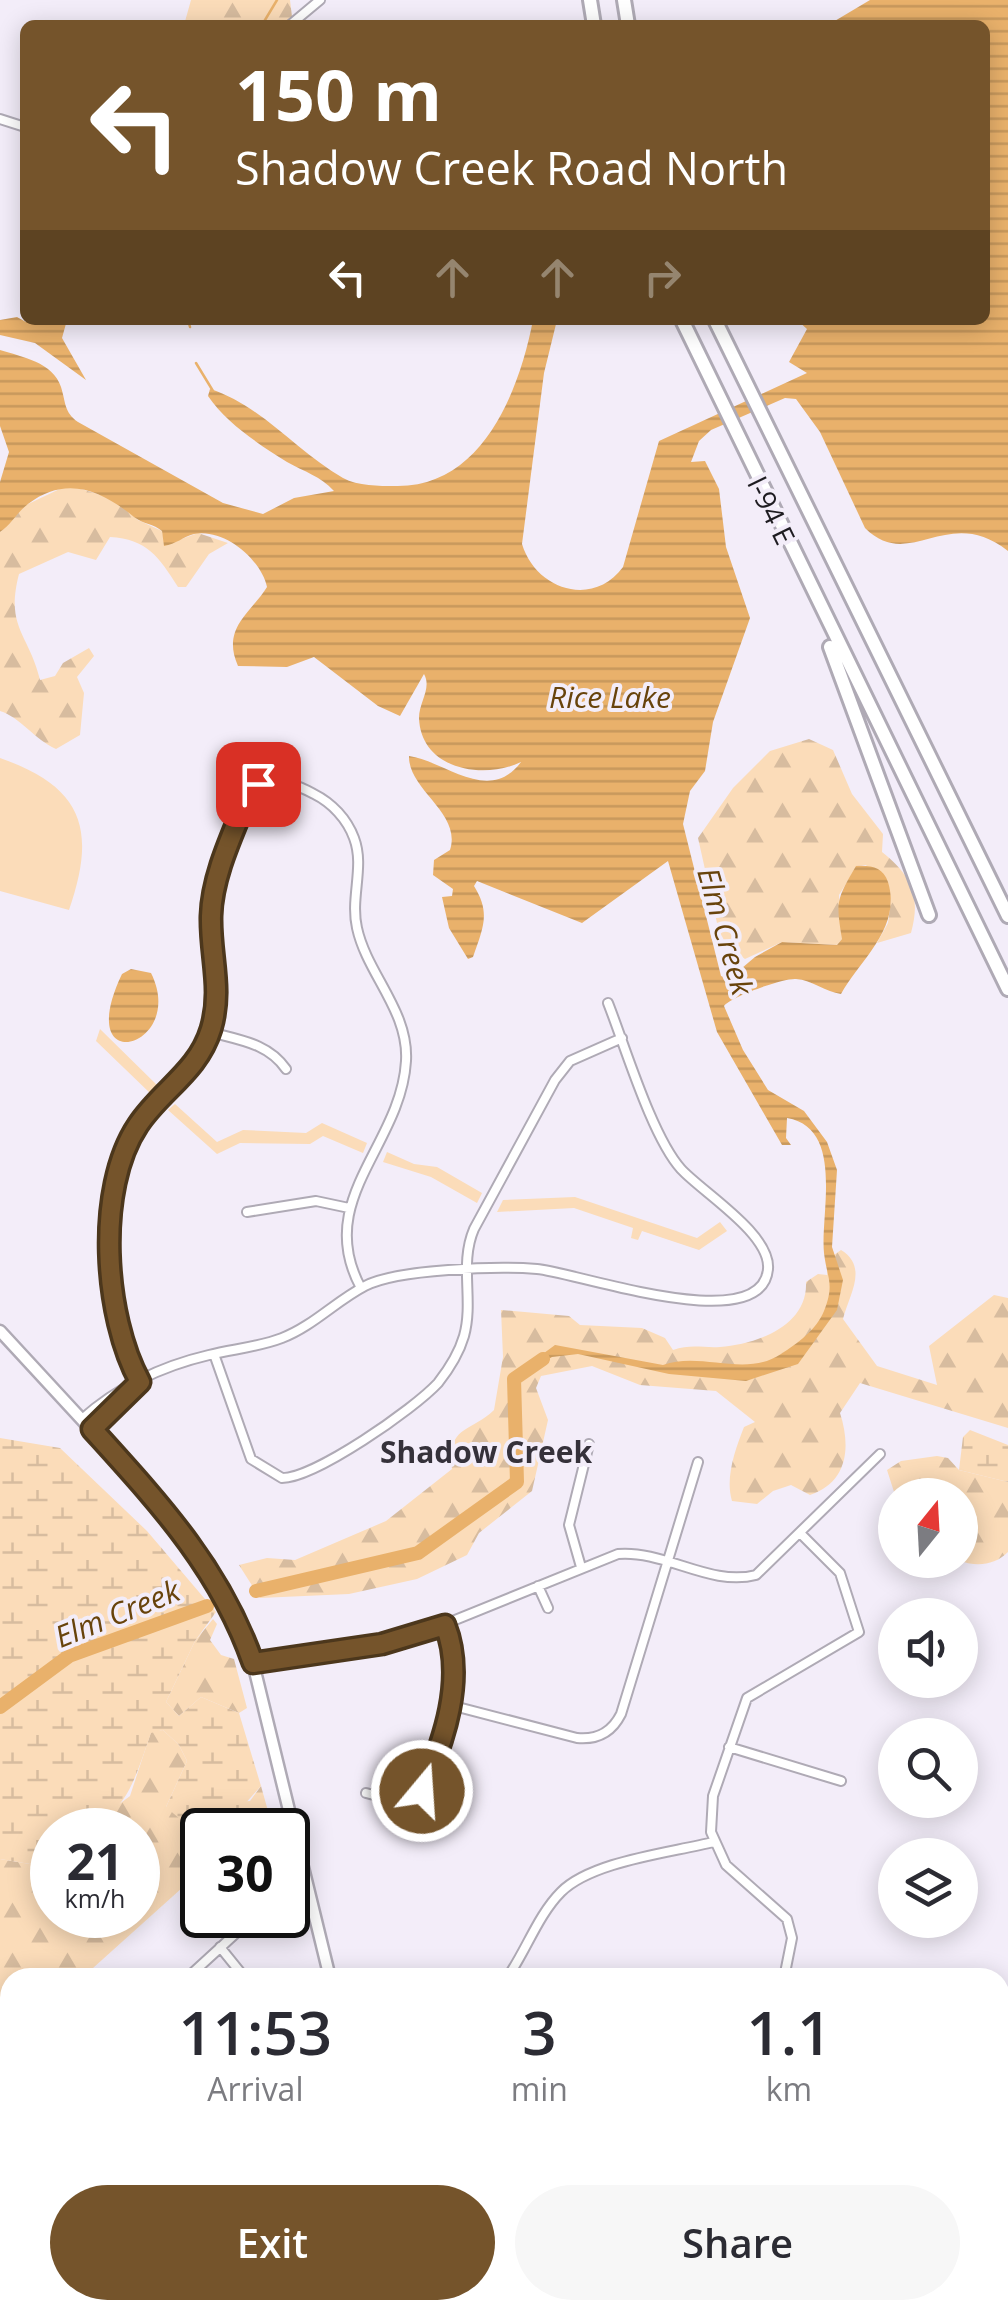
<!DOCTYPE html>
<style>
body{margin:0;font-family:"Open Sans",sans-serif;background:#f7f7f7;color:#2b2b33;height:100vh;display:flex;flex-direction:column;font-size:38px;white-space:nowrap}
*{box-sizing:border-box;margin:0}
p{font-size:32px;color:#7c7c81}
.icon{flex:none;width:55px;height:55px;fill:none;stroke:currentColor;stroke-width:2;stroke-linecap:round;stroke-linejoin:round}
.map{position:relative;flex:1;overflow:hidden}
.drawer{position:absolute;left:0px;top:1968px;width:1010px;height:352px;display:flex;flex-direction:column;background:#fff;border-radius:30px 30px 0 0;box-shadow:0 5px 25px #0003}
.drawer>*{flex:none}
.hud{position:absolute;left:20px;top:20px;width:970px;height:305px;border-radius:15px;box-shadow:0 5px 25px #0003;background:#75542b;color:#fff;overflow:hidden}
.needle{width:65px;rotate:18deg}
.fabs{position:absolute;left:878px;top:1478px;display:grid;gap:20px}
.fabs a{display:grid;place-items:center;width:100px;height:100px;border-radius:50%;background:#fff;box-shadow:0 5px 25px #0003;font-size:50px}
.speed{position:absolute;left:30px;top:1808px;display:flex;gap:20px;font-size:50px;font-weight:700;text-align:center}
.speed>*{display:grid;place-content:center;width:130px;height:130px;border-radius:50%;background:#fff;box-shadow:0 5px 25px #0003;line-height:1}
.speed small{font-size:25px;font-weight:400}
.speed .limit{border:5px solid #111;border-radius:15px;background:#fff;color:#111}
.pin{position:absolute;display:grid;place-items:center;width:85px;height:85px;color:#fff;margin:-42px;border-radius:20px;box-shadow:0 5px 15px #0006}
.me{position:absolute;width:110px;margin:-55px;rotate:18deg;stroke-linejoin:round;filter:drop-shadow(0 0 8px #0008)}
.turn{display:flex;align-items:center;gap:35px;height:210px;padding:0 50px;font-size:45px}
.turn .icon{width:130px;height:130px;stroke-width:2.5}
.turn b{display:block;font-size:70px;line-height:85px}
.lanes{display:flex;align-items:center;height:95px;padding:0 50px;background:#0003;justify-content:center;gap:50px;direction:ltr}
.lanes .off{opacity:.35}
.eta{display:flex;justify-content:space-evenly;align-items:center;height:170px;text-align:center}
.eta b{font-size:60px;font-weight:600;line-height:70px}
.button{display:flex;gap:20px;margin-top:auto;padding:20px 50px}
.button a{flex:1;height:115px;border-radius:60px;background:#75542b;color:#fff;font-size:40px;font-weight:600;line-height:115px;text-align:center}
.button a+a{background:#f7f7f7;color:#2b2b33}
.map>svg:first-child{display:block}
.green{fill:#fbdcb9}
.forest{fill:url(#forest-firs)}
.wetland{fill:url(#wetland-marsh)}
.water{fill:url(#water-rules)}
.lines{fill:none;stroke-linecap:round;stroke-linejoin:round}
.stream{stroke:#e9b16b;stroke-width:2.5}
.river{stroke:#e9b16b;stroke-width:14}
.minor-casing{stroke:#afaab5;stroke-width:12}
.secondary-casing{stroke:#afaab5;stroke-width:15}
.motorway-casing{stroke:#afaab5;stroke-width:18}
.minor{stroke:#fff;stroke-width:8}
.secondary{stroke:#fff;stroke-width:10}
.motorway{stroke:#fff;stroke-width:12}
.route-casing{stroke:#4c371c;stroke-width:25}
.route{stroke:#75542b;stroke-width:18}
.labels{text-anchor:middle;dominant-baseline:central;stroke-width:8;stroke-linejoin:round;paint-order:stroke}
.street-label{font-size:28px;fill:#1e1c21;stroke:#f3edf9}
.water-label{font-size:30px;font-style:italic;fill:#68430b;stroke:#f3edf9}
.neighbourhood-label{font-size:30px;font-weight:bold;fill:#35313a;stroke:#f3edf9}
</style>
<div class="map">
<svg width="1008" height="2318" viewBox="0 0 1008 2318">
<defs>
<pattern id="forest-firs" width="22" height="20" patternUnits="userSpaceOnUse" patternTransform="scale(2.5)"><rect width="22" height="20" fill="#fbdcb9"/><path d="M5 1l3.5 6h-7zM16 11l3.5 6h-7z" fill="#d7bc9f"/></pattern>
<pattern id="wetland-marsh" width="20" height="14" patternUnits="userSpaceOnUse" patternTransform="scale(2.5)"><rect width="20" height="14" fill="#fbdcb9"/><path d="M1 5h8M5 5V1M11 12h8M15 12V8" fill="none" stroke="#d7bc9f"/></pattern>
<pattern id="water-rules" width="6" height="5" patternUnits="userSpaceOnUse" patternTransform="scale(2.5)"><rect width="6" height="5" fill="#e9b16b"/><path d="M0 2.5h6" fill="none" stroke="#c7985c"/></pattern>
</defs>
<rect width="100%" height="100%" fill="#f3edf9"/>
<path class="green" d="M0 758C83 787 97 829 69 910L0 891Z
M100 1029 160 1088 152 1095 96 1041Z
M175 1104 217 1142 243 1130 306 1133 322 1123 367 1143 363 1153 323 1136 310 1144 240 1143 217 1154 168 1110Z
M387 1152 414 1164 437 1167 482 1193 477 1203 431 1177 383 1162Z
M575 1197 697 1238 720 1222 727 1231 699 1250 642 1231 638 1240 631 1238 633 1228 574 1208 497 1212 503 1200Z
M442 2310H542L540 2318H453Z"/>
<path class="forest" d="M191 0H290L293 25H184Z
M68 485 114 499 138 520 162 531 165 545 198 533 228 543 209 554 186 587H178C159 557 147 539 110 537L96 560 68 552 19 574C5 628 29 634 40 680L55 676 63 663 89 648 94 656 77 677 84 693 80 735 56 749C34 739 20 717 0 711V532L24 506Z
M809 739 833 750 852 794 883 834 882 852C912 876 921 896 911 933L877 943 888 923 891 900 866 865 857 866 839 895 842 939 837 945 782 942 745 959 721 941 698 838 733 788 770 751Z
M841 1250C869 1267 849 1295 843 1319L877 1366 937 1385 929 1346 994 1295 1008 1298V1428L860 1383 840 1413C851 1447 848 1482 810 1495L791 1485 773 1491 757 1504 732 1501C725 1478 735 1450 744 1427L755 1422 716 1391 640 1385 592 1366 541 1376 536 1388 548 1420 532 1491 479 1533 467 1555 417 1579 349 1594 260 1598 239 1565 267 1558 295 1560 386 1521 452 1469C447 1425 470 1433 494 1410L503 1357 501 1310 569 1316 580 1325 642 1328 665 1338 673 1350C690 1344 703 1348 720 1347 757 1344 808 1326 806 1282L818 1274 827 1275 828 1259Z
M937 1456 948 1458 959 1470 1008 1482V1552C994 1566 975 1567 958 1560L960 1495H895L887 1470 901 1461Z
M213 1619 217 1624 210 1640 221 1655 234 1659 247 1708 239 1713 201 1697 179 1716 166 1702 195 1641Z
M163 1730 179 1745 187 1761 166 1807 250 1801 261 1786 268 1811 247 1830H202V1870L83 1977 10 1978V2048L0 2057V1859L30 1864 52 1854V1915H138V1830H85L130 1796 151 1732Z"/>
<path class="wetland" d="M970 1430 1008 1445V1482L959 1470 963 1437Z
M0 1438 60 1448 147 1531 216 1612 195 1641 166 1702 179 1716 201 1697 239 1713 261 1786 227 1824 181 1820 166 1807 187 1761 179 1745 163 1730 151 1733C131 1790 123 1830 52 1830L51 1856 30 1864 0 1859Z"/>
<path class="water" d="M870 0H1008V551C947 503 910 573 865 528L820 432 796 399 785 398 711 430 699 441 691 462 705 461 719 489 726 547 750 618 713 722 705 771 690 791 683 824 721 976 729 979 755 957 782 942 837 945 842 939C836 902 836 900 856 866 871 865 883 867 888 882 902 928 860 960 841 994 826 992 812 980 796 979 783 978 730 997 724 1006L743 1050 768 1090 804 1111 827 1142 837 1170 832 1247 843 1280 837 1310 798 1364 746 1381 669 1374 578 1354 552 1357 529 1371 525 1367 555 1345 663 1365C701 1351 745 1378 781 1354 797 1344 817 1329 824 1311 835 1283 827 1279 824 1253 820 1214 845 1128 787 1118L786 1138 791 1145H782L717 1032 668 861 582 923 477 881 474 886C491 913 483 928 473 957L468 959 449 928 442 897 452 896 453 889 433 875 434 860 450 850C462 813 408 790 409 756 445 761 489 805 521 762 484 780 421 770 419 718 419 702 432 688 424 674L400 716 378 706 314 657 287 667 238 666C221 628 251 613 267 587 261 559 224 528 194 534 183 537 176 544 164 546L162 531C154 524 143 524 134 517 101 490 66 475 28 504 17 512 12 524 0 532V482L9 452 0 426V350C22 357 53 362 61 387 66 403 64 412 78 422L223 503 263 514 294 498 334 491C320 476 305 472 287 462 260 445 226 423 208 396L210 389C261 405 297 452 343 478 358 486 379 486 395 486 482 488 519 392 533 320H557L544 373 522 544C536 590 593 608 623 567L659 441 807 373 789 362 807 329 797 320H985V25H828Z
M17 317 26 322 67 320 62 338 86 380 35 343 0 335V320Z
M131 969 151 973C188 1047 71 1081 122 974Z"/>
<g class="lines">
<path class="stream" d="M262 25 277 0
M188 320 190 327
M196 363 213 391"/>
<path class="river" d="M256 1591 418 1553 517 1482 514 1379 543 1359
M0 1707 69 1656 207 1606"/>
<defs>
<path id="minor" d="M290 25 320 0
M0 119 25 127
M210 1032C239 1040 268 1043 286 1069
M247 1212 316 1201 349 1208
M214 1354 251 1459 282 1478C315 1478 414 1409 438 1383 449 1369 459 1353 464 1336 474 1300 459 1264 474 1229L555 1080 570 1061 622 1038
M140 1382C103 1316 94 1184 141 1120 164 1088 197 1072 210 1032 224 986 208 955 211 912 213 888 242 789 264 782 278 777 301 787 314 794 332 803 347 819 354 838 365 867 350 897 357 928 367 974 409 1011 406 1061 401 1146 313 1200 361 1288
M82 1419C117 1388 162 1366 209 1355 233 1349 259 1347 282 1338 313 1326 336 1301 365 1286 397 1269 498 1266 537 1269 575 1272 762 1339 768 1269 771 1234 702 1192 681 1169 652 1137 625 1046 608 1003
M91 1429 130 1388
M581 1567 569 1525 589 1444
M538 1586 548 1608
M253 1663 418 1635 618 1554C665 1550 710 1587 756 1575L880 1454
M450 1705 577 1738C598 1740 612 1732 621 1714L698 1462
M729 1747 841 1781
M366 1793 400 1802 421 1791C444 1741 466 1678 445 1625
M288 1908 312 1903
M220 1947 245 1978
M187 1978 246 1924 264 1915
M507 1978C526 1951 538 1915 561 1892 592 1861 670 1853 713 1842
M784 1978 792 1938 787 1919 726 1865 711 1832 713 1796 747 1698 859 1632 840 1573 801 1534
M359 2310 366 2318
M258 2318 266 2310"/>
<path id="secondary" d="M0 1331 169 1514 226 1595 253 1663 330 1978
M833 2310 863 2318
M902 2310 935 2318"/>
<path id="motorway" d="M590 0 594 25
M624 0 628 25
M682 320 1008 989
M715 320 1008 916
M830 647 929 915"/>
</defs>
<use href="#minor" class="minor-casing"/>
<use href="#secondary" class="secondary-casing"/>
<use href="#motorway" class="motorway-casing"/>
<use href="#minor" class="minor"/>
<use href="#secondary" class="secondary"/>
<use href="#motorway" class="motorway"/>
</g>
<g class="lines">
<defs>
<path id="route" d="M258 784 249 793C234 831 212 875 211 916 210 956 223 989 211 1029 198 1072 161 1090 138 1125 95 1189 104 1317 140 1382L92 1429C158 1502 220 1568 253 1663L382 1644 445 1625C466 1678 444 1741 422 1791"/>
</defs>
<use href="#route" class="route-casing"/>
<use href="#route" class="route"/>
</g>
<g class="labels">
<g class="street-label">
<text transform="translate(772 510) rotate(64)">I-94 E</text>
</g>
<g class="water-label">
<text x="610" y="696">Rice Lake</text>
<text transform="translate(726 931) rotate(74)">Elm Creek</text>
<text transform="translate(117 1613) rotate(-22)">Elm Creek</text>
</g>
<g class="neighbourhood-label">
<text x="486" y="1451">Shadow Creek</text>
</g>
</g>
</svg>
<div class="fabs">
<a><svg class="needle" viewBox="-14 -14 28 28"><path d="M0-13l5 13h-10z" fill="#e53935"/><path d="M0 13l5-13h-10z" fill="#7c7c81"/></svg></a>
<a><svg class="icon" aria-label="sound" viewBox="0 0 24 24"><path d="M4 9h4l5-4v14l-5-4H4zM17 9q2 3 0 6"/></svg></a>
<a><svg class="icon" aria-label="search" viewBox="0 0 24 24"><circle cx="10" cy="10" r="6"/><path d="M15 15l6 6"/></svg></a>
<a><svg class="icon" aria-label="layers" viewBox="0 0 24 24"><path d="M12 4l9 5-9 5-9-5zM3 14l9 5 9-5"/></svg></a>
</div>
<div class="speed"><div>21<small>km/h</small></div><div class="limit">30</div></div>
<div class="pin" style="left:258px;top:784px;background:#d93025"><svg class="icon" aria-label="arrive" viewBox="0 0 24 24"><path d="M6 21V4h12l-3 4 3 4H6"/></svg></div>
<svg class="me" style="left:422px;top:1791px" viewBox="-20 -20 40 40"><circle r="17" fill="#75542b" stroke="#fff" stroke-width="3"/><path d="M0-11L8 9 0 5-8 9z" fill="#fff"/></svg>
<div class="hud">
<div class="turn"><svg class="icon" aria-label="left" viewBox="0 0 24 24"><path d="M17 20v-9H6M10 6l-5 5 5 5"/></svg><div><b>150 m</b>Shadow Creek Road North</div></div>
<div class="lanes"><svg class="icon" aria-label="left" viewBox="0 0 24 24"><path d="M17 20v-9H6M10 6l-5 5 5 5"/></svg><svg class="icon off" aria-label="ahead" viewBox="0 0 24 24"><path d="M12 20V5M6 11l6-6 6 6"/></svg><svg class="icon off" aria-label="ahead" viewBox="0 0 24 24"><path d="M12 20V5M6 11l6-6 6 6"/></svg><svg class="icon off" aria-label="right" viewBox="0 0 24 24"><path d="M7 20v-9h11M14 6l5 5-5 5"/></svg></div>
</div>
<section class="drawer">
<div class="eta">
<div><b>11:53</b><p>Arrival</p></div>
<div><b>3</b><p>min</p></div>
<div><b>1.1</b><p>km</p></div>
</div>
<div class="button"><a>Exit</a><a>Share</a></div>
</section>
</div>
